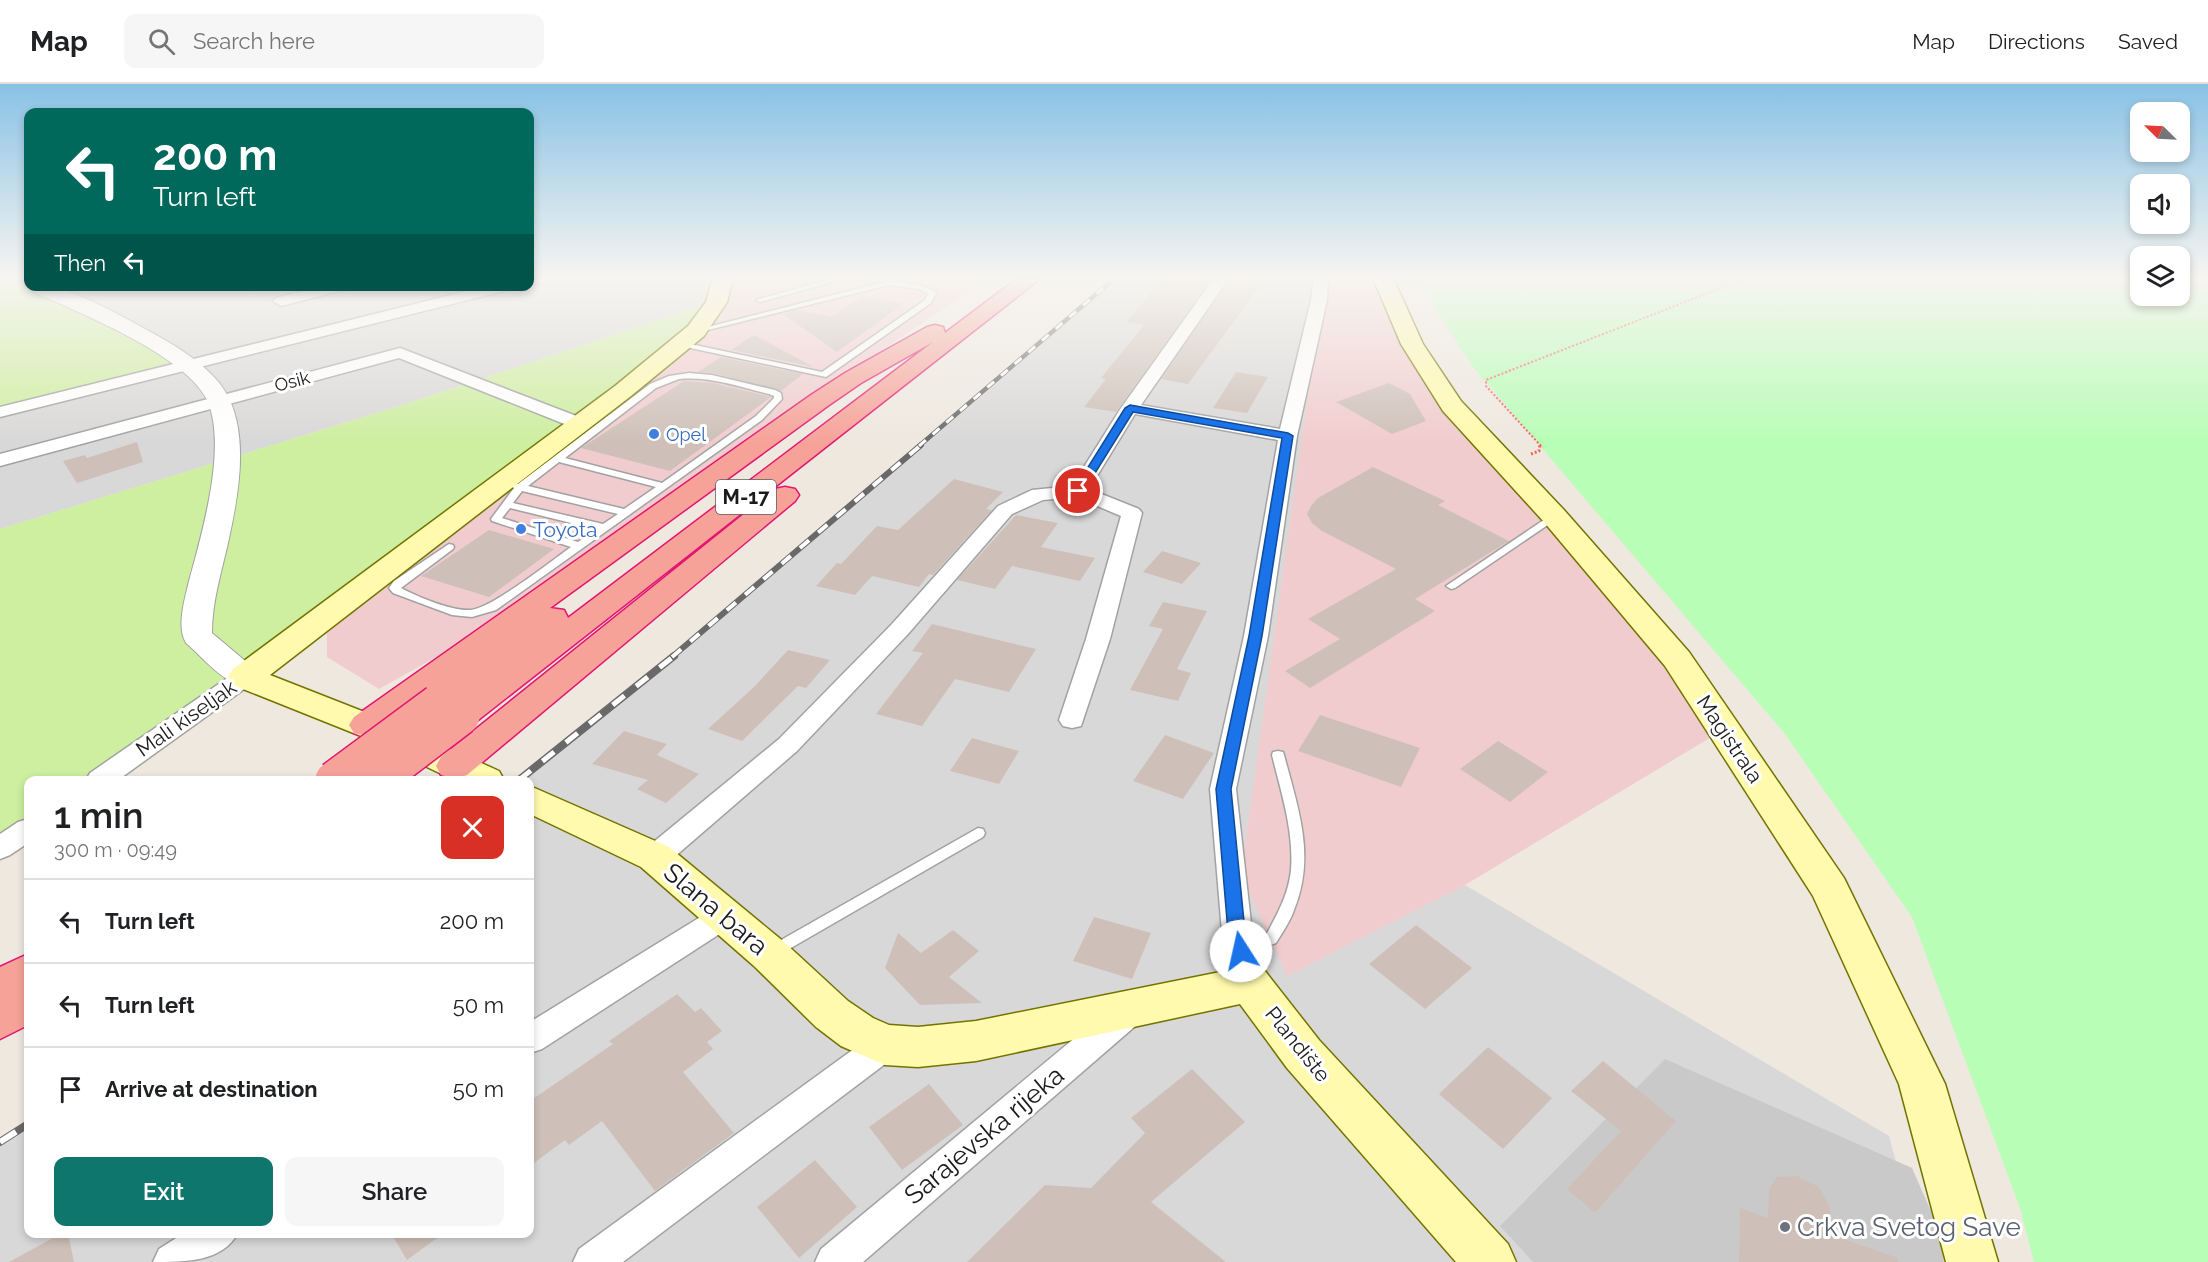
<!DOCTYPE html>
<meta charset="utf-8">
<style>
body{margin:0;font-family:Raleway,sans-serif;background:#f6f6f6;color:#202124;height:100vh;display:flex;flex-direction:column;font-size:22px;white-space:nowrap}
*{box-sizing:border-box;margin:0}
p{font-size:20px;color:#757577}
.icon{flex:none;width:33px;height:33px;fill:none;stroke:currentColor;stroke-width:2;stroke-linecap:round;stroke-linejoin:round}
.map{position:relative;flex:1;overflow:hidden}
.sheet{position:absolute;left:24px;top:692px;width:510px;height:462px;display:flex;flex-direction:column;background:#fff;border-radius:12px;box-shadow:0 3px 9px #0003}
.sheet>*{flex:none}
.hud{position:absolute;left:24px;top:24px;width:510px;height:183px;border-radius:12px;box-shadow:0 3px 9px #0003;background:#00695c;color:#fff;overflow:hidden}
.needle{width:39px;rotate:294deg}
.controls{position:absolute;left:2130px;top:18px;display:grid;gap:12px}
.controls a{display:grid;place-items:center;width:60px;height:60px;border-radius:12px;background:#fff;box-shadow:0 3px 9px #0003;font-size:30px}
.pin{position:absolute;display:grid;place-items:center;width:51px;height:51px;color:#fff;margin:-26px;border:3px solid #fff;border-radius:50%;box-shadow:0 2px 6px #0007}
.me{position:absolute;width:66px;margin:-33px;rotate:350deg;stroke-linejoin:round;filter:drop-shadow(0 0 4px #0008)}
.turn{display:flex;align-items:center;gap:21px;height:126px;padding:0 30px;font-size:27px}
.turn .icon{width:78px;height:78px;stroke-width:2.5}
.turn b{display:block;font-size:42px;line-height:51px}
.then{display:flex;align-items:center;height:57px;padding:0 30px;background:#0003;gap:12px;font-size:22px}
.round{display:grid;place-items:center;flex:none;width:63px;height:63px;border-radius:12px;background:#f6f6f6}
.overview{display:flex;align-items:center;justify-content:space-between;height:102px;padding:0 30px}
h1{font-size:36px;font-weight:600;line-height:45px}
.action{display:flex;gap:12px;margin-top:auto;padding:12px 30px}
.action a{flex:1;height:69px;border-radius:12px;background:#0f766e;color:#fff;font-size:24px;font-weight:600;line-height:69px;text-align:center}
.action a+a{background:#f6f6f6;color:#202124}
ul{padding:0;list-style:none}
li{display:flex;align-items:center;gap:18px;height:84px;padding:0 30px;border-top:2px solid #e0e0e0}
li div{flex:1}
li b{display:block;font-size:22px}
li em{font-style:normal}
header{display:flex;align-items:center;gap:36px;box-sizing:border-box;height:84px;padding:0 30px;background:#fff;border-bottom:2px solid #e0e0e0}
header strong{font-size:28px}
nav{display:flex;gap:33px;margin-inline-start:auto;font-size:21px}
.search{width:420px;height:54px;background:#f6f6f6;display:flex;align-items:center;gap:15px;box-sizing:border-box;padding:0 21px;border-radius:12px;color:#757577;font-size:22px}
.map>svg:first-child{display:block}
.residential{fill:#d9d8d8}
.commercial{fill:#f1ccce}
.religious{fill:#c9c9c9}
.grass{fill:#ceeea0}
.park{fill:#b8feb6}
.building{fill:#cec0b8}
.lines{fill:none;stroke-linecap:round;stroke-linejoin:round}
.service-casing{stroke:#a2a2a2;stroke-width:3}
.minor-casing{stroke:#a2a2a2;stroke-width:3}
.tertiary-casing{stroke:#a2a2a2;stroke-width:2}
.secondary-casing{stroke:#737400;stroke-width:3}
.trunk-casing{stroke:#e31571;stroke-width:3}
.path-far1{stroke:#ff5f5f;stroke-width:2;stroke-dasharray:2 2;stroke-linecap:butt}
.path{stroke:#ff5f5f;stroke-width:3;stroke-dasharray:2 2;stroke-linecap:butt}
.service{fill:#fff;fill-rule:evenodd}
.minor{fill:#fff;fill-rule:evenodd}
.tertiary{fill:#fff;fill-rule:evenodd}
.secondary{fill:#fffaad;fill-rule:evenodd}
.trunk{fill:#f6a299;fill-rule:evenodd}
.rail-far3-casing{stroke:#696969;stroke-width:4.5}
.rail-far2-casing{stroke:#696969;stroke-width:6}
.rail-far1-casing{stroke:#696969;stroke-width:8}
.rail-casing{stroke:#696969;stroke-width:8}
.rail-far3{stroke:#fff;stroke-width:3;stroke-dasharray:9;stroke-linecap:butt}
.rail-far2{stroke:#fff;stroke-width:4;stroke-dasharray:12;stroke-linecap:butt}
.rail-far1{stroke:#fff;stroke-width:5;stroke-dasharray:15;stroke-linecap:butt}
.rail{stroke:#fff;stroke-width:6;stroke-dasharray:19;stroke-linecap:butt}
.trunk-bridge-casing{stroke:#e31571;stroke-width:40;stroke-linecap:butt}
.trunk-bridge{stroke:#f6a299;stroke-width:37}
.route{fill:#1a73e8;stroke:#114b97;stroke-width:1.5}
.shop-dot{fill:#3f7fe0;stroke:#fff;stroke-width:2}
.worship-dot{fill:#6b7280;stroke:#fff;stroke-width:2}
.labels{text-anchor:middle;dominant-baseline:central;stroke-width:6;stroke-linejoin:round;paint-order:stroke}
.far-street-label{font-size:18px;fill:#1b1b1b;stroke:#fff}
.far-shop-label{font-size:18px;fill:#366cbe;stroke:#fff;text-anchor:start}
.shield{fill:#fff;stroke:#5f5f5f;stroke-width:1.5}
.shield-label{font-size:20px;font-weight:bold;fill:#1b1b1b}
.shop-label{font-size:21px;fill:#366cbe;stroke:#fff;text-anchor:start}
.street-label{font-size:21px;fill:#1b1b1b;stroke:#fff}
.near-street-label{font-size:26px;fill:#1b1b1b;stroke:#fff}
.near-worship-label{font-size:26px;fill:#5b616d;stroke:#fff;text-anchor:start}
</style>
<header>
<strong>Map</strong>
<div class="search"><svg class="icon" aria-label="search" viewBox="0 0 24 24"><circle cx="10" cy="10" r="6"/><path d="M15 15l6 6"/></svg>Search here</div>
<nav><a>Map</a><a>Directions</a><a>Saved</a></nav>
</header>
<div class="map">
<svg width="2208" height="1178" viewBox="0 0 2208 1178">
<rect width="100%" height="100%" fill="#eee8df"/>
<path class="residential" d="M6 194H28V202H530V194H721L712 218 406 320 0 445V326L27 204Z
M1115 194H1327L1287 891 1465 801 1889 1052 1923 1178H0V1058L28 1040V1149H530V696H519L676 570Z"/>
<path class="commercial" d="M721 194H989L822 307 499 538 379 605 327 573V549L649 291 708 232Z
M1327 194H1386L1452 322 1546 422 1718 649 1465 801 1287 892 1241 790 1318 239Z"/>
<path class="religious" d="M1665 975 1912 1084 1937 1141 1944 1178H1533L1500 1142Z"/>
<path class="grass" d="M0 194H6L154 253 185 279 0 326Z
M712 218 679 259 90 696H28V737L0 756V445L406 320Z"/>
<path class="park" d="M1416 194H2140V212H2180V194H2208V1178H2034L2020 1124 1912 833 1785 650 1473 283Z"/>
<path class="building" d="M1163 194 1211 195 1116 328 1084 323 1106 295 1101 294 1144 241 1127 238Z
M1229 197 1260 202 1188 300 1161 295Z
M862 212 903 220 837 268 783 230 797 226 831 233Z
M754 251 814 283 731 266Z
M721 273 803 290 781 307 713 289 698 288Z
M1236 288 1268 293 1247 329 1213 324Z
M684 297 713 299 771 313 670 387 581 364Z
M1389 299 1410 310 1426 337 1392 350 1336 318Z
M137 358 143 378 77 399 63 377 85 371 87 374Z
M1373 383 1445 417 1438 421 1509 457 1415 515 1435 527 1310 604 1285 587 1340 555 1308 535 1396 485 1322 447 1312 439 1307 430 1311 422 1318 414Z
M954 395 1003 408 986 425 992 426 933 491 929 490 919 503 872 492 855 511 816 502 837 479 841 480 877 442 898 446Z
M1016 431 1058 439 1041 463 1095 474 1080 497 1012 482 995 505 957 496Z
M489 446 554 465 489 513 421 492Z
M1162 467 1201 479 1182 500 1143 488Z
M1163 518 1207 527 1177 585 1191 589 1178 617 1130 606 1163 545 1149 542Z
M932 540 1036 565 1009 608 955 595 922 642 876 630 923 569 912 567Z
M788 566 830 576 806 604 798 602 742 657 708 645 755 602Z
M1320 631 1420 664 1401 703 1298 667Z
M624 647 667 660 657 671 699 690 666 719 637 705 648 696 592 680Z
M1165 651 1214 669 1183 715 1133 697Z
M972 654 1019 667 999 700 950 687Z
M1498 657 1548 688 1510 718 1460 685Z
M1094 833 1151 849 1132 895 1073 877Z
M1416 841 1472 884 1425 925 1369 880Z
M953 846 979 867 949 893 982 919 920 921 885 884 898 849 921 869Z
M677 910 695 928 701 924 722 947 707 958 713 965 683 988 734 1049 655 1107 602 1037 569 1061 565 1056 530 1082V1017L613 960 609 957Z
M1488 963 1552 1014 1503 1065 1439 1010Z
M1603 977 1676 1037 1595 1129 1567 1105 1621 1047 1571 1007Z
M1192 985 1245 1038 1151 1118 1226 1178H967L1045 1101 1091 1104 1145 1049 1131 1034Z
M929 1000 963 1041 902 1086 869 1043Z
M815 1076 857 1123 799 1174 757 1123Z
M1797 1092 1819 1103 1830 1123 1832 1151 1898 1174V1178H1739L1740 1124 1768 1134 1769 1105 1777 1093Z
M62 1149H68L74 1178H9Z
M391 1149H444L407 1176Z"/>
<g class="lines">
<defs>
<path id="service" d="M835 194H848L760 218 756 216Z
M896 195C906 202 923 198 936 209L931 219 826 293 681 262 677 260 681 258 822 288 925 216 928 210 919 205 889 201 696 249 692 247Z
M689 289 712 291 775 306 781 309 782 315 762 336 496 526 472 533 452 531 393 509 389 504 394 497 449 460 453 461 454 463 453 465 401 504C418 513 451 527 470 526 491 525 551 477 571 463L492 437 491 435 514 404 511 402 513 400H518L650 300 669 292ZM679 295C710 292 740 303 769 310L774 312V314L756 332 662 399 565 374 656 304ZM559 378 656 403 624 425 528 402ZM522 407 618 430 603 440 513 419ZM510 424 596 445 578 458 502 434Z
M1554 429 1558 430V434L1455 504 1451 505 1446 502Z
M1278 667 1283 668 1284 671C1298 724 1316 772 1294 826 1290 838 1282 849 1276 859L1242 872 1237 870 1234 866 1237 862 1266 851C1277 831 1289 809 1291 786 1294 747 1281 708 1272 671L1273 668Z
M978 744 983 745 985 749 983 753 777 872 772 874 767 872 764 868 767 864Z"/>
<path id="minor" d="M530 194H547L545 197 530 201Z
M1214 194H1229L1141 321 1280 345 1311 216 1314 194H1328L1327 216 1297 352 1268 552 1236 705 1252 848 1266 900 1261 909 1250 913 1239 909 1234 900 1222 848 1210 705 1244 552 1278 356 1135 330 1089 405 1139 425 1142 429 1110 555 1081 642 1072 644 1063 642 1059 636 1086 555 1121 432 1076 413 1043 416 1012 430 908 550 797 667 665 781 655 784 645 781 641 773 645 765 779 655 892 540 998 422 1032 406 1072 402 1121 324Z
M322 202H349L347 205 281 222 273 217 276 214Z
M487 202H514L512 205 0 333V323Z
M400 264 584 335 587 339 584 343H572L399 274 0 382V370Z
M245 585 254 588 257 593 254 598 118 696H86L90 689 236 588Z
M28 735V759L10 771 0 775V750L18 738Z
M725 820 735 824 740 832 735 840 542 965 530 969V938L715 824Z
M1129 914 1140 918 1145 928 1140 938 863 1178H815L821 1165 1118 918Z
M885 947 897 951 901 961 897 971 623 1178H573L579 1165 873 951Z
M184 1149H238C222 1178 186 1178 153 1178L159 1165Z"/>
<path id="tertiary" d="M28 199V202C37 202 48 201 56 203 87 213 118 230 147 246 171 259 195 273 214 293 254 334 239 409 228 459 221 490 212 518 212 549L256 586 261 593 256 600C229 608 206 576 186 559 176 543 185 514 189 497 202 449 227 365 208 318 188 271 75 227 29 206L26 202Z"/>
<path id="secondary" d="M713 194H733L727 218 704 252 631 312 270 591 395 640 499 687 504 696H454L371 656 233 601 228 593 233 585 615 302 688 242 706 218Z
M1373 194H1393L1423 260 1461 317 1564 426 1689 568 1844 794 1945 1000 1998 1178H1946L1899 1000 1813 812 1665 582 1544 438 1443 327 1401 260Z
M530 702 669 763 784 858 848 917 873 934 889 941 918 943 976 937 1250 882 1265 887 1319 956 1508 1160 1516 1178H1456L1287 984 1240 920 976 977 918 983 885 981 841 962 816 943 754 882 641 783 530 730Z"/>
<path id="trunk" d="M1018 194H1041L473 640 461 644 449 640 444 632 446 628 438 630 426 627 422 617C402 632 380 657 354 649L349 641 354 633 811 311 845 289 927 243 935 241 943 243 945 249ZM933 258 568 534 564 526 550 524 829 321 861 299Z
M785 403 795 405 799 411 795 417 467 691 454 695 441 691 436 682 441 673 775 405Z
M28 870V941L0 955V883Z"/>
</defs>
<use href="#service" class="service-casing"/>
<use href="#minor" class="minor-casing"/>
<use href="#tertiary" class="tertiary-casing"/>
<use href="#secondary" class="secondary-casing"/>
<use href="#trunk" class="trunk-casing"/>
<path class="path-far1" d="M1541 362 1486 302V296L1746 194"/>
<path class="path" d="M1531 370 1539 367 1540 361"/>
<use href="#service" class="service"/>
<use href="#minor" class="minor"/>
<use href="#tertiary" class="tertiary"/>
<use href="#secondary" class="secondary"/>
<use href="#trunk" class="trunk"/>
<defs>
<path id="rail-far3" d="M919 362 1115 194"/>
<path id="rail-far2" d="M672 573 921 361"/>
<path id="rail-far1" d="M519 696 674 572"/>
<path id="rail" d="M0 1058 28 1040"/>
</defs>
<use href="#rail-far3" class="rail-far3-casing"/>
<use href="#rail-far2" class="rail-far2-casing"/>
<use href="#rail-far1" class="rail-far1-casing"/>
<use href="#rail" class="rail-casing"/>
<use href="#rail-far3" class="rail-far3"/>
<use href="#rail-far2" class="rail-far2"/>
<use href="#rail-far1" class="rail-far1"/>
<use href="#rail" class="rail"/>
<defs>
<path id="trunk-bridge" d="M334 696 438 619
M377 696 461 632"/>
</defs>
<use href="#trunk-bridge" class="trunk-bridge-casing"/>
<use href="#trunk-bridge" class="trunk-bridge"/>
</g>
<linearGradient id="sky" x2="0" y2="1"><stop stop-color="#89c2e5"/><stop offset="0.54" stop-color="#f7f5f1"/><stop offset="1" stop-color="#f7f5f1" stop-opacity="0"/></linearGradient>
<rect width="2208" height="359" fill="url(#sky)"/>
<path class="route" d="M1130 321 1288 349 1293 352 1262 552 1231 705 1245 848 1250 867 1247 872 1241 874 1235 872 1228 848 1216 705 1249 552 1282 354 1133 328 1082 410H1074L1073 407 1125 324Z"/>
<g class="shop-dot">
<circle cx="654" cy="350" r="6"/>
<circle cx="521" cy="445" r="6"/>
</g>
<circle class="worship-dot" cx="1785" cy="1143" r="6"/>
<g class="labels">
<g class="far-street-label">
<text transform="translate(292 297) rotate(-15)">Osik</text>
</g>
<g class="far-shop-label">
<text x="666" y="350">Opel</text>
</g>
<rect class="shield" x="716" y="396" width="60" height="34" rx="4.5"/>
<g class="shield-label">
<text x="746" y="413">M-17</text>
</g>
<g class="shop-label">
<text x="533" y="445">Toyota</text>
</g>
<g class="street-label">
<text transform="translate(186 634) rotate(-35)">Mali kiseljak</text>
<text transform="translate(1730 655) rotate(56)">Magistrala</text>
<text transform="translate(1298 960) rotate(51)">Plandište</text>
</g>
<g class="near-street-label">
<text transform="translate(716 825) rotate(40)">Slana bara</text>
<text transform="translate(984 1051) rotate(-40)">Sarajevska rijeka</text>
</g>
<g class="near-worship-label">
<text x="1797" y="1143">Crkva Svetog Save</text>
</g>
</g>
</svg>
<div class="controls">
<a><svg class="needle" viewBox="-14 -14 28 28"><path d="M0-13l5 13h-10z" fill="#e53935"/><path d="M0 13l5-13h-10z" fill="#757577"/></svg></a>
<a><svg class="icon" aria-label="sound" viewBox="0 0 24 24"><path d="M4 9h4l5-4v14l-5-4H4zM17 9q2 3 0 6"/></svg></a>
<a><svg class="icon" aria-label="layers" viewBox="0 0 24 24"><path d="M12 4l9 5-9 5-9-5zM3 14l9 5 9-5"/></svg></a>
</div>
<div class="pin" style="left:1078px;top:407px;background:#d93025"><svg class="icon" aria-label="arrive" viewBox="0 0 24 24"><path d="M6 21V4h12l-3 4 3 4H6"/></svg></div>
<svg class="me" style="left:1241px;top:867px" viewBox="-20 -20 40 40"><circle r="19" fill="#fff"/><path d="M0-13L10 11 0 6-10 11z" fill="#1a73e8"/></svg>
<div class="hud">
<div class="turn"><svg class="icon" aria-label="left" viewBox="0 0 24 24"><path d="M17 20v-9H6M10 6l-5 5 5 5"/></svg><div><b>200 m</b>Turn left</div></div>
<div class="then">Then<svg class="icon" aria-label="left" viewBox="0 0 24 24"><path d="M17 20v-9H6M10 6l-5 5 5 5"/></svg></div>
</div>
<section class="sheet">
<div class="overview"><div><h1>1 min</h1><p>300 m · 09:49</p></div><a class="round" style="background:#d93025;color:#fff"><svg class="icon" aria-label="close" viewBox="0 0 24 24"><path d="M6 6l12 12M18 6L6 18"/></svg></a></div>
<ul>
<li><svg class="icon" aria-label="left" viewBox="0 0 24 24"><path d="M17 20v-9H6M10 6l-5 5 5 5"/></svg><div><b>Turn left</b></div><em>200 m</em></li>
<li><svg class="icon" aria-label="left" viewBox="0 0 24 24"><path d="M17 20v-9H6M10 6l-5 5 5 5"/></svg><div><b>Turn left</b></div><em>50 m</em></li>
<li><svg class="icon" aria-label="arrive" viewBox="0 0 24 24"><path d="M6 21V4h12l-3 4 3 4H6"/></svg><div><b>Arrive at destination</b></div><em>50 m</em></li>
</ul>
<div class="action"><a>Exit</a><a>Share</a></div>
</section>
</div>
